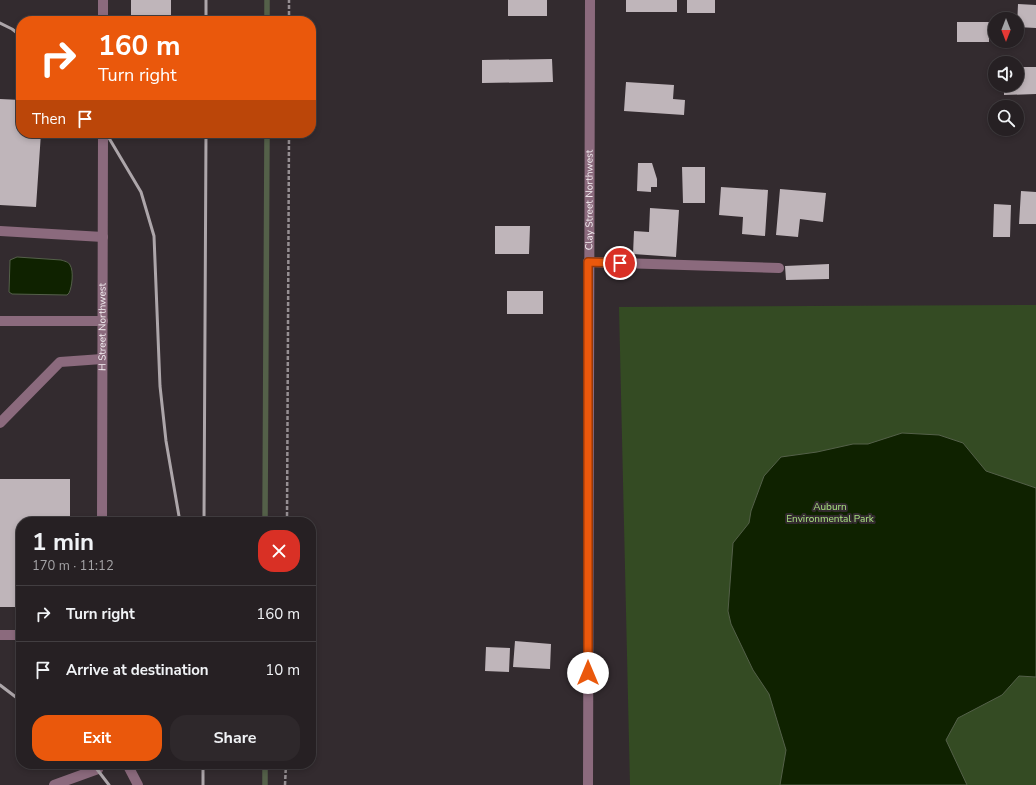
<!DOCTYPE html>
<meta charset="utf-8">
<style>
body{margin:0;font-family:"Nunito Sans",sans-serif;background:#2e282b;color:#f1f3f6;height:100vh;display:flex;flex-direction:column;font-size:15px;white-space:nowrap}
*{box-sizing:border-box;margin:0}
p{font-size:13px;color:#a4a3a6}
.icon{flex:none;width:22px;height:22px;fill:none;stroke:currentColor;stroke-width:2;stroke-linecap:round;stroke-linejoin:round}
.map{position:relative;flex:1;overflow:hidden}
.panel{position:absolute;left:16px;top:517px;width:300px;height:252px;display:flex;flex-direction:column;background:#262023;border-radius:16px;box-shadow:0 2px 6px #0003,0 0 0 1px #423e41}
.panel>*{flex:none}
.top-card{position:absolute;left:16px;top:16px;width:300px;height:122px;border-radius:16px;box-shadow:0 2px 6px #0003,0 0 0 1px #423e41;background:#ea580c;color:#fff;overflow:hidden}
.needle{width:26px;rotate:180deg}
.tools{position:absolute;left:988px;top:12px;display:grid;gap:8px}
.tools a{display:grid;place-items:center;width:36px;height:36px;border-radius:50%;background:#262023;box-shadow:0 2px 6px #0003,0 0 0 1px #423e41;font-size:20px}
.pin{position:absolute;display:grid;place-items:center;width:34px;height:34px;color:#fff;margin:-17px;border:2px solid #fff;border-radius:50%;box-shadow:0 1px 4px #0007}
.me{position:absolute;width:44px;margin:-22px;rotate:0deg;stroke-linejoin:round;filter:drop-shadow(0 0 3px #0008)}
.turn{display:flex;align-items:center;gap:14px;height:84px;padding:0 16px;font-size:18px}
.turn .icon{width:52px;height:52px;stroke-width:2.5}
.turn b{display:block;font-size:28px;line-height:34px}
.then{display:flex;align-items:center;height:38px;padding:0 16px;background:#0003;gap:8px;font-size:15px}
.round{display:grid;place-items:center;flex:none;width:42px;height:42px;border-radius:16px;background:#2e282b}
.head{display:flex;align-items:center;justify-content:space-between;height:68px;padding:0 16px}
h1{font-size:24px;font-weight:700;line-height:30px}
.cta{display:flex;gap:8px;margin-top:auto;padding:8px 16px}
.cta a{flex:1;height:46px;border-radius:16px;background:#ea580c;color:#fff;font-size:16px;font-weight:700;line-height:46px;text-align:center}
.cta a+a{background:#2e282b;color:#f1f3f6}
ul{padding:0;list-style:none}
li{display:flex;align-items:center;gap:12px;height:56px;padding:0 16px;border-top:1px solid #423e41}
li div{flex:1}
li b{display:block;font-size:15px}
li em{font-style:normal}
.map>svg:first-child{display:block}
.green{fill:#344b23}
.water{fill:#0f2200;stroke:#546049}
.lines{fill:none;stroke-linecap:round;stroke-linejoin:round}
.stream{stroke:#546049;stroke-width:5.5}
.building{fill:#bfb5ba}
.path{stroke:#968f93;stroke-width:2.5;stroke-dasharray:4 2;stroke-linecap:butt}
.minor{stroke:#8b6a7d;stroke-width:10}
.rail{stroke:#ada6aa;stroke-width:3}
.route-casing{stroke:#983908;stroke-width:10}
.route{stroke:#ea580c;stroke-width:7}
.labels{text-anchor:middle;dominant-baseline:central;stroke-width:4;stroke-linejoin:round;paint-order:stroke}
.street-label{font-size:10px;fill:#f6f1f4;stroke:#332b2f}
.park-label{font-size:10px;fill:#a9e180;stroke:#332b2f}
</style>
<div class="map">
<svg width="1036" height="785" viewBox="0 0 1036 785">
<rect width="100%" height="100%" fill="#332b2f"/>
<path class="green" d="M1036 305V785H630L619 307Z"/>
<path class="water" d="M17 257 61 260C64 261 69 262 70 265 74 271 72 287 69 293L67 295 12 294 9 292 10 260Z
M902 433 939 435 963 443 986 471 1036 488V677L1019 676 1002 695 958 718 946 740 967 785H780L786 750 769 694 753 670 731 624 728 611 733 543 749 523 751 511 764 476 781 457 817 452 853 444H868Z"/>
<g class="lines">
<path class="stream" d="M267 21V0
M265 522 267 133
M265 785V764"/>
</g>
<path class="building" d="M131 0H171V21H131Z
M508 0H547V16H508Z
M626 0H677V12H626Z
M687 0H715V13H687Z
M1018 4 1036 5V28L1017 27Z
M957 22H989V42H957Z
M552 59 553 82 482 83V60Z
M1017 67H1036V94L1004 95V85H1017Z
M626 82 674 85 673 99 685 100 684 115 624 111Z
M0 99 21 100V133H41L36 207 0 205Z
M638 163H652L657 179V187H651V192L637 191Z
M682 167H705V203H683Z
M721 187 768 190 765 236 742 234 743 217 719 215Z
M780 189 826 193 823 222 800 219 798 237 776 235Z
M1021 191 1036 192V224H1019Z
M994 204 1011 205 1010 237H993Z
M650 208 679 210 676 257 633 254 634 231 649 232Z
M495 226H530L529 254H495Z
M829 264V279L786 280 785 266Z
M507 291H543V314H507Z
M0 479H70V522H21V607H0Z
M515 641 551 644 550 669 513 667Z
M486 647 510 648 509 672 485 671Z"/>
<g class="lines">
<path class="path" d="M289 21V0
M287 522 289 133
M285 785 286 764"/>
<g class="minor">
<path d="M103 21V0"/>
<path d="M0 231 103 237"/>
<path d="M588 262 779 268"/>
<path d="M0 321H103"/>
<path d="M0 423 60 362 102 359"/>
<path id="s1" d="M102 522 103 133"/>
<path d="M0 635H21"/>
<path d="M127 764 138 785"/>
<path d="M54 785 98 769 97 764"/>
<path id="s2" d="M588 785 590 0"/>
</g>
<path class="rail" d="M206 21V0
M0 23 12 29 21 36
M106 133 141 192 154 236 160 386 166 441 180 522
M204 522 206 133
M0 685 21 701
M93 764 109 785
M203 785V764"/>
</g>
<g class="lines">
<defs>
<path id="route" d="M588 673V262L620 263"/>
</defs>
<use href="#route" class="route-casing"/>
<use href="#route" class="route"/>
</g>
<g class="labels">
<g class="street-label">
<text stroke="none"><textPath href="#s2" startOffset="585">Clay Street Northwest</textPath></text>
<text stroke="none"><textPath href="#s1" startOffset="195">H Street Northwest</textPath></text>
</g>
<g class="park-label">
<text x="830" y="507">Auburn<tspan x="830" dy="12">Environmental Park</tspan></text>
</g>
</g>
</svg>
<div class="tools">
<a><svg class="needle" viewBox="-14 -14 28 28"><path d="M0-13l5 13h-10z" fill="#e53935"/><path d="M0 13l5-13h-10z" fill="#a4a3a6"/></svg></a>
<a><svg class="icon" aria-label="sound" viewBox="0 0 24 24"><path d="M4 9h4l5-4v14l-5-4H4zM17 9q2 3 0 6"/></svg></a>
<a><svg class="icon" aria-label="search" viewBox="0 0 24 24"><circle cx="10" cy="10" r="6"/><path d="M15 15l6 6"/></svg></a>
</div>
<div class="pin" style="left:620px;top:263px;background:#d93025"><svg class="icon" aria-label="arrive" viewBox="0 0 24 24"><path d="M6 21V4h12l-3 4 3 4H6"/></svg></div>
<svg class="me" style="left:588px;top:673px" viewBox="-20 -20 40 40"><circle r="19" fill="#fff"/><path d="M0-13L10 11 0 6-10 11z" fill="#ea580c"/></svg>
<div class="top-card">
<div class="turn"><svg class="icon" aria-label="right" viewBox="0 0 24 24"><path d="M7 20v-9h11M14 6l5 5-5 5"/></svg><div><b>160 m</b>Turn right</div></div>
<div class="then">Then<svg class="icon" aria-label="arrive" viewBox="0 0 24 24"><path d="M6 21V4h12l-3 4 3 4H6"/></svg></div>
</div>
<section class="panel">
<div class="head"><div><h1>1 min</h1><p>170 m · 11:12</p></div><a class="round" style="background:#d93025;color:#fff"><svg class="icon" aria-label="close" viewBox="0 0 24 24"><path d="M6 6l12 12M18 6L6 18"/></svg></a></div>
<ul>
<li><svg class="icon" aria-label="right" viewBox="0 0 24 24"><path d="M7 20v-9h11M14 6l5 5-5 5"/></svg><div><b>Turn right</b></div><em>160 m</em></li>
<li><svg class="icon" aria-label="arrive" viewBox="0 0 24 24"><path d="M6 21V4h12l-3 4 3 4H6"/></svg><div><b>Arrive at destination</b></div><em>10 m</em></li>
</ul>
<div class="cta"><a>Exit</a><a>Share</a></div>
</section>
</div>
